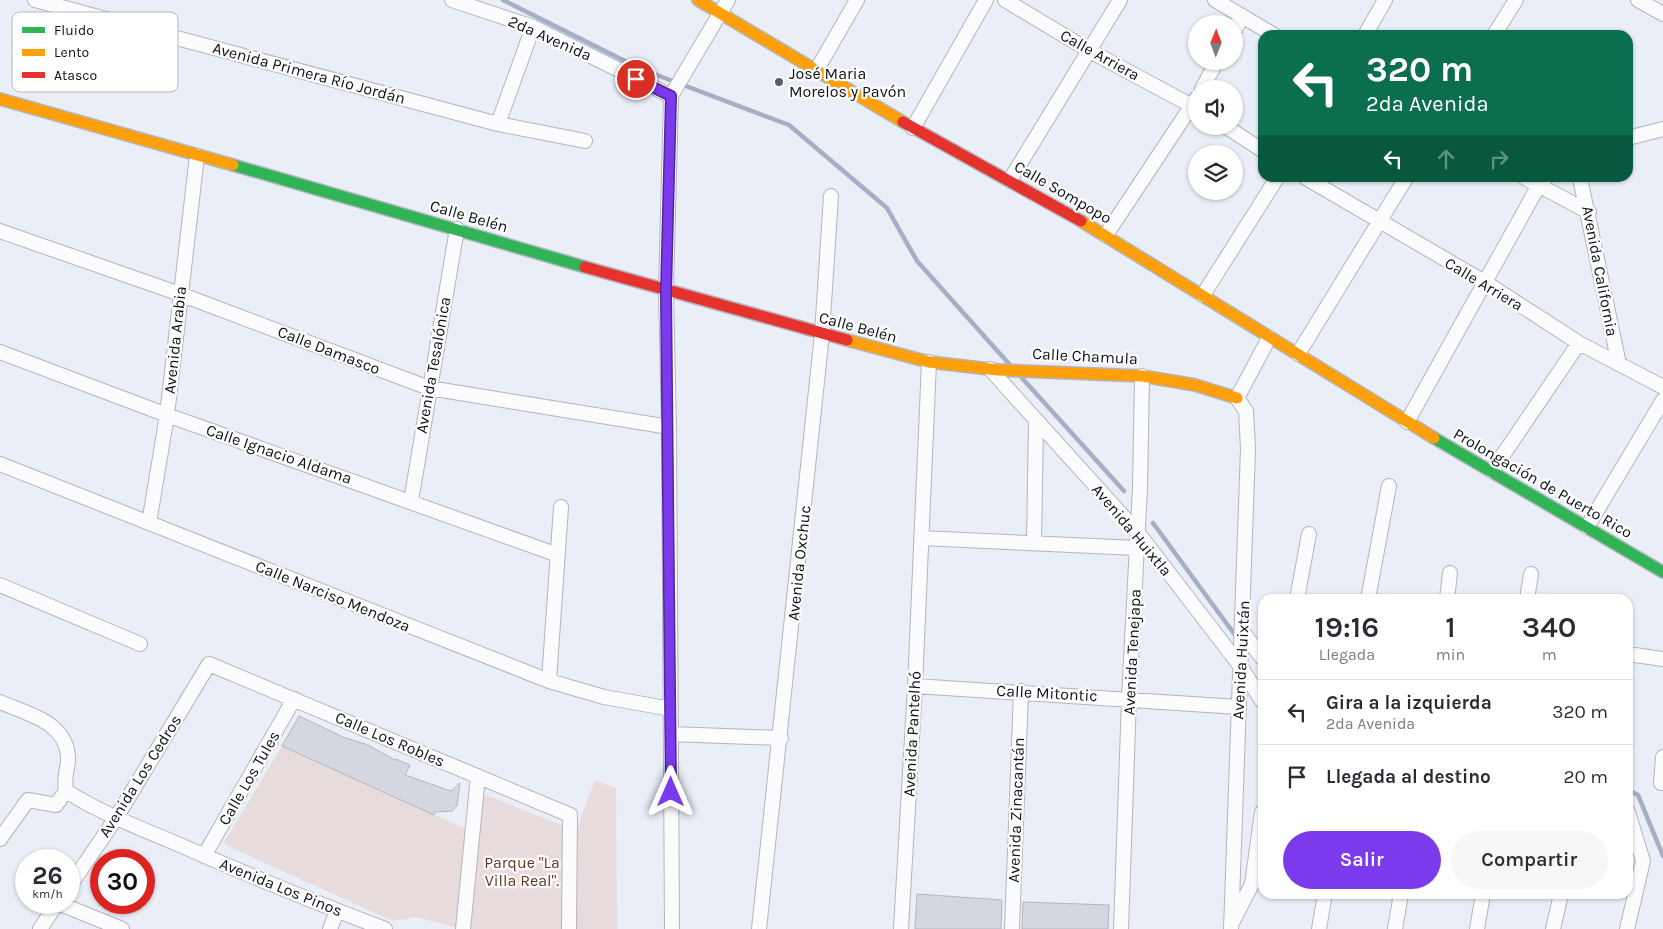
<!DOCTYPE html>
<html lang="es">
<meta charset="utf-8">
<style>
body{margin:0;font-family:Karla,sans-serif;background:#f7f7f7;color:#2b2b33;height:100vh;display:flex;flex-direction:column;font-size:19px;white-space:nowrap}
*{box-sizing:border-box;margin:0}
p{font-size:16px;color:#7c7c81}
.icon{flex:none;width:28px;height:28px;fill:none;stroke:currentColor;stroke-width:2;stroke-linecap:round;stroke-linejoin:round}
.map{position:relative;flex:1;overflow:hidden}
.side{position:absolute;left:1258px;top:594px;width:375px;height:305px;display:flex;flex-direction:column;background:#fff;border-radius:15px;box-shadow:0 1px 4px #0004}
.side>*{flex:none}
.banner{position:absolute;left:1258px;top:30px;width:375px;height:152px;border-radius:15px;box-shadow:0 1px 4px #0004;background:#0b6e4f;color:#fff;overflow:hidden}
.needle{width:32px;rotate:1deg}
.buttons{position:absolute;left:1188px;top:15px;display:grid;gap:10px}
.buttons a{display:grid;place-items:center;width:55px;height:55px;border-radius:50%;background:#fff;box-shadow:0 1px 4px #0004;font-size:25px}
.speed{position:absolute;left:15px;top:849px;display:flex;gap:10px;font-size:25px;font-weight:700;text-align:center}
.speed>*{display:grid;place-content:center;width:65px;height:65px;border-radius:50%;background:#fff;box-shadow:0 1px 4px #0004;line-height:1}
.speed small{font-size:12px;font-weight:400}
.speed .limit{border:8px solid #d22;background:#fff;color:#111}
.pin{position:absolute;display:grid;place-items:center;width:42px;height:42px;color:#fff;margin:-21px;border:2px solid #fff;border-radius:50%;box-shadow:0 1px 5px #0007}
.me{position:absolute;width:55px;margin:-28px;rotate:0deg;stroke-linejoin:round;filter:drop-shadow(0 0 4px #0008)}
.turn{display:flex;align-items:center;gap:18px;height:105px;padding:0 25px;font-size:22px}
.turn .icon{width:65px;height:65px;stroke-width:2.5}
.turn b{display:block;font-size:35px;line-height:42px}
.lanes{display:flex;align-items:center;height:48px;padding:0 25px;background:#0003;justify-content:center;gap:25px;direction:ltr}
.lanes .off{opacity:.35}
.eta{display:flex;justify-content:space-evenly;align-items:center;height:85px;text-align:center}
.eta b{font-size:30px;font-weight:600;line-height:35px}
.primary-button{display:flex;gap:10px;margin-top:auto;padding:10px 25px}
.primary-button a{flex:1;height:58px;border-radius:30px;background:#7c3aed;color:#fff;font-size:20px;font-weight:600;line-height:58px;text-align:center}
.primary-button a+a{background:#f7f7f7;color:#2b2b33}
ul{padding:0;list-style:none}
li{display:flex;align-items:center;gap:15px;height:65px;padding:0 25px;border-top:1px solid #e1e1e2}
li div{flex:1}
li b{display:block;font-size:19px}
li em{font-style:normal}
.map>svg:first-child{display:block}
.green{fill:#e7dcdb}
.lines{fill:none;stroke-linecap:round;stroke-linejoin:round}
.stream{stroke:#a4aec5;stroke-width:4.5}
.building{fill:#d4d7df;stroke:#b3b6be}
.street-casing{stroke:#b2b5bd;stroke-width:16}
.fast-casing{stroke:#b2b5bd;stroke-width:14}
.slow-casing{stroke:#b2b5bd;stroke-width:14}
.jam-casing{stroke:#b2b5bd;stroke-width:14}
.street{stroke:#fcfcfe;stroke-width:14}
.fast{stroke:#30b455;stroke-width:11}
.slow{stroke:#ff9f0a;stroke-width:11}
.jam{stroke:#e5322d;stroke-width:11}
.route-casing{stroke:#51269a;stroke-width:12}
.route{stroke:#7c3aed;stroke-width:9}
.poi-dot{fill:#5b5e65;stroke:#fff;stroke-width:2}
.labels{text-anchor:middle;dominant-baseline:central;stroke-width:4.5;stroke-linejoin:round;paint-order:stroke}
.street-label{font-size:16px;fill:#0e1016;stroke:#fff}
.poi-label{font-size:16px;fill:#0e1016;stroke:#fff;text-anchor:start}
.park-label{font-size:16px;fill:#663620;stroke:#fff}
.key{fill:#fff;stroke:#b7b7b9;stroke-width:1}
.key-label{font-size:14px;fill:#0e1016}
</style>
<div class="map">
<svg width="1663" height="929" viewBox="0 0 1663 929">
<rect width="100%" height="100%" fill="#eaeef7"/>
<path class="green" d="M282 746 475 833 481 793 576 831 595 780 616 788 617 929H462L416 917 393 921 223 844Z"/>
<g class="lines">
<path class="stream" d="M503 0 641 69 789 125 887 208 917 261 1010 365
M1022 378 1124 491
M1153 523 1235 635
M1628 790 1638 795 1663 856"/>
</g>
<path class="building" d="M299 716 343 737 368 745 395 760 396 759 410 765 405 775 451 791 460 783 457 806 452 811 435 812 434 815 282 746Z
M917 894 1002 900 1001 929H915Z
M1023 902 1109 905 1108 929H1022Z"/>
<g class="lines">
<defs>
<path id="street" d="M35 0 498 124 585 141
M452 0 533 27 671 96
M1005 0 1090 51 1196 108
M1215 0 1274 35
M1638 0 1663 14
M1234 31 1242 17
M1365 35 1385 0
M1494 35 1516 0
M816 71 857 0
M1202 89 1217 61
M498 124 533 27
M1225 126 1262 150
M913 128 986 0
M1628 138 1663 129
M1306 178 1486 283 1579 343 1663 387
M1525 178 1589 212
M1580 178 1619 364
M1010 180 1120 0
M0 231 180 294 429 388 669 427
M1106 235 1196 99
M1203 295 1277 178
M0 352 167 415 558 555
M1298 354 1406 178
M990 369 1139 534 1241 667 1262 701
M1407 422 1539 185 1546 178
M0 464 549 681 604 697 671 709
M1492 471 1579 343
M411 501 457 229
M149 523 167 415 197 156
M1587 527 1663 400
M921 538 1137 548
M1034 543 1036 422
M0 585 140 644
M1297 599 1309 534
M1368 599 1389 486
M1447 599 1450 573
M1527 599 1531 574
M1243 632 1262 658
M1628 654 1663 659
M549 681 561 507
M915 686 1238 707
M0 702C27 714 65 721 68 756 69 768 63 775 66 791 99 812 137 827 173 842 243 873 314 902 385 929
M671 734 781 738
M1661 783 1663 757
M0 839 28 800 56 805 66 791
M204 856 294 699
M69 887 116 818 209 664 570 815 569 929
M58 903 122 929
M1233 921 1252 884 1262 812
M40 929 58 902
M330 929 337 911
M463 929 478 776
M672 929 669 427 666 291 671 96 728 0
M759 929 822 334 831 196
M901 929 915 686 929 362
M1012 929 1021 691
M1121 929 1129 698 1140 488 1142 376
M1231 929 1248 449 1246 411 1237 398 1269 338
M1319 929 1325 894
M1395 929 1401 894
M1477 929 1483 894
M1553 929 1561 894
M1627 929 1643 861 1628 812"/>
<path id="fast" d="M233 165 585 267
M1434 438 1663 572"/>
<path id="slow" d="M698 0 903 122
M0 99 233 165
M1081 221 1434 438
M847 340 929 362 998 370 1142 376 1195 385 1237 398"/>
<path id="jam" d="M903 122 1081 221
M585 267 847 340"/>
</defs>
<use href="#street" class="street-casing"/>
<use href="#fast" class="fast-casing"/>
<use href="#slow" class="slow-casing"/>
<use href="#jam" class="jam-casing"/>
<use href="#street" class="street"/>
<use href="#fast" class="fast"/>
<use href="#slow" class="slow"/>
<use href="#jam" class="jam"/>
</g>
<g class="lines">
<defs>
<path id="route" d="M636 79 671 96 666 291 671 792"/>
</defs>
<use href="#route" class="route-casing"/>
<use href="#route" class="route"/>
</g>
<circle class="poi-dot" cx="779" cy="82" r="5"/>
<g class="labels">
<g class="street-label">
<text transform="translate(550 38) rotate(24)">2da Avenida</text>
<text transform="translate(1100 55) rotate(29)">Calle Arriera</text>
<text transform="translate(309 73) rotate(15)">Avenida Primera Río Jordán</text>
<text transform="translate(1063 192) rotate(30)">Calle Sompopo</text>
<text transform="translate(469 216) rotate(16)">Calle Belén</text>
<text transform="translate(1600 271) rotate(79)">Avenida California</text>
<text transform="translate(1484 284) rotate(31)">Calle Arriera</text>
<text transform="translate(858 327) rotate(15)">Calle Belén</text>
<text transform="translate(175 340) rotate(-84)">Avenida Arabia</text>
<text transform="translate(329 350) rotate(21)">Calle Damasco</text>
<text transform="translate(1085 356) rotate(3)">Calle Chamula</text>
<text transform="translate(433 365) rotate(-80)">Avenida Tesalónica</text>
<text transform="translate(279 454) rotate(19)">Calle Ignacio Aldama</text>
<text transform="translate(1543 483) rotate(30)">Prolongación de Puerto Rico</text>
<text transform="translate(1132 530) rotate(50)">Avenida Huixtla</text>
<text transform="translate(799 563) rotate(-84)">Avenida Oxchuc</text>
<text transform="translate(333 596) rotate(22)">Calle Narciso Mendoza</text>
<text transform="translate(1132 652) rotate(-87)">Avenida Tenejapa</text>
<text transform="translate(1241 660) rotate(-87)">Avenida Huixtán</text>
<text transform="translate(1047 693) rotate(3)">Calle Mitontic</text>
<text transform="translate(912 734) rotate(-87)">Avenida Pantelhó</text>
<text transform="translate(390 739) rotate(23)">Calle Los Robles</text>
<text transform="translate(140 776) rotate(-58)">Avenida Los Cedros</text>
<text transform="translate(249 778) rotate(-60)">Calle Los Tules</text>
<text transform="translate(1016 810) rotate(-88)">Avenida Zinacantán</text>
<text transform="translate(281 887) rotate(22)">Avenida Los Pinos</text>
</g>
<g class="poi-label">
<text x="789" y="73">José Maria<tspan x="789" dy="18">Morelos y Pavón</tspan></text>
</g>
<g class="park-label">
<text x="522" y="862">Parque "La<tspan x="522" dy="18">Villa Real".</tspan></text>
</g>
</g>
<rect x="12" y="12" width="166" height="80" rx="8" class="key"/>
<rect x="22" y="27" width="23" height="6" fill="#30b455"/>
<rect x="22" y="49" width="23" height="7" fill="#ff9f0a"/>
<rect x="22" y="72" width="23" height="6" fill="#e5322d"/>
<g class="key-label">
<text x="54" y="35">Fluido</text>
<text x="54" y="57">Lento</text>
<text x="54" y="80">Atasco</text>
</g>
</svg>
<div class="buttons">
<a><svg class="needle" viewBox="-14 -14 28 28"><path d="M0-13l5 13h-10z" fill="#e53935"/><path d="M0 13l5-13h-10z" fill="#7c7c81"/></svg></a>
<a><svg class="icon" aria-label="sound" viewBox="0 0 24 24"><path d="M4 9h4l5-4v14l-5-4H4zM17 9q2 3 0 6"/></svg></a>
<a><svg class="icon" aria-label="layers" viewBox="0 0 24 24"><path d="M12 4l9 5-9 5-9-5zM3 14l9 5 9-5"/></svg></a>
</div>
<div class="speed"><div>26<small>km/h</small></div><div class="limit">30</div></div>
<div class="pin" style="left:636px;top:79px;background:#d93025"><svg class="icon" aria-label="arrive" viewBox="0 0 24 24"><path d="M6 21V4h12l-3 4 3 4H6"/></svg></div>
<svg class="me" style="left:671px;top:792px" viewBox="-20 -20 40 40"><path d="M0-17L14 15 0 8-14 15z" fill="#7c3aed" stroke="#fff" stroke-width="4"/></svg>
<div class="banner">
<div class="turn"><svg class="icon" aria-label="left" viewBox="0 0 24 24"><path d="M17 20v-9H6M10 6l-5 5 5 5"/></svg><div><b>320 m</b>2da Avenida</div></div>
<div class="lanes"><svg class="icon" aria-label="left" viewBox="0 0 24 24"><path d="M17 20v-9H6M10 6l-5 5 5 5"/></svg><svg class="icon off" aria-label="ahead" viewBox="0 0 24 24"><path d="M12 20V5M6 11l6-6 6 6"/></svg><svg class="icon off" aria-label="right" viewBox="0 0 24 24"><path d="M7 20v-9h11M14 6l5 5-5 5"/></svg></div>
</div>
<section class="side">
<div class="eta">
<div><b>19:16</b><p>Llegada</p></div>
<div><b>1</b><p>min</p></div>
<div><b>340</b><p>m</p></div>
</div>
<ul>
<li><svg class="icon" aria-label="left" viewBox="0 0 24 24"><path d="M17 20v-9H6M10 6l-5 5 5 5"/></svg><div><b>Gira a la izquierda</b><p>2da Avenida</p></div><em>320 m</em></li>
<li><svg class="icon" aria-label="arrive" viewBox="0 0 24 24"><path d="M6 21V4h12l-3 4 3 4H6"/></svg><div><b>Llegada al destino</b></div><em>20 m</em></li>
</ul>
<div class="primary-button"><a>Salir</a><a>Compartir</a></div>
</section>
</div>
